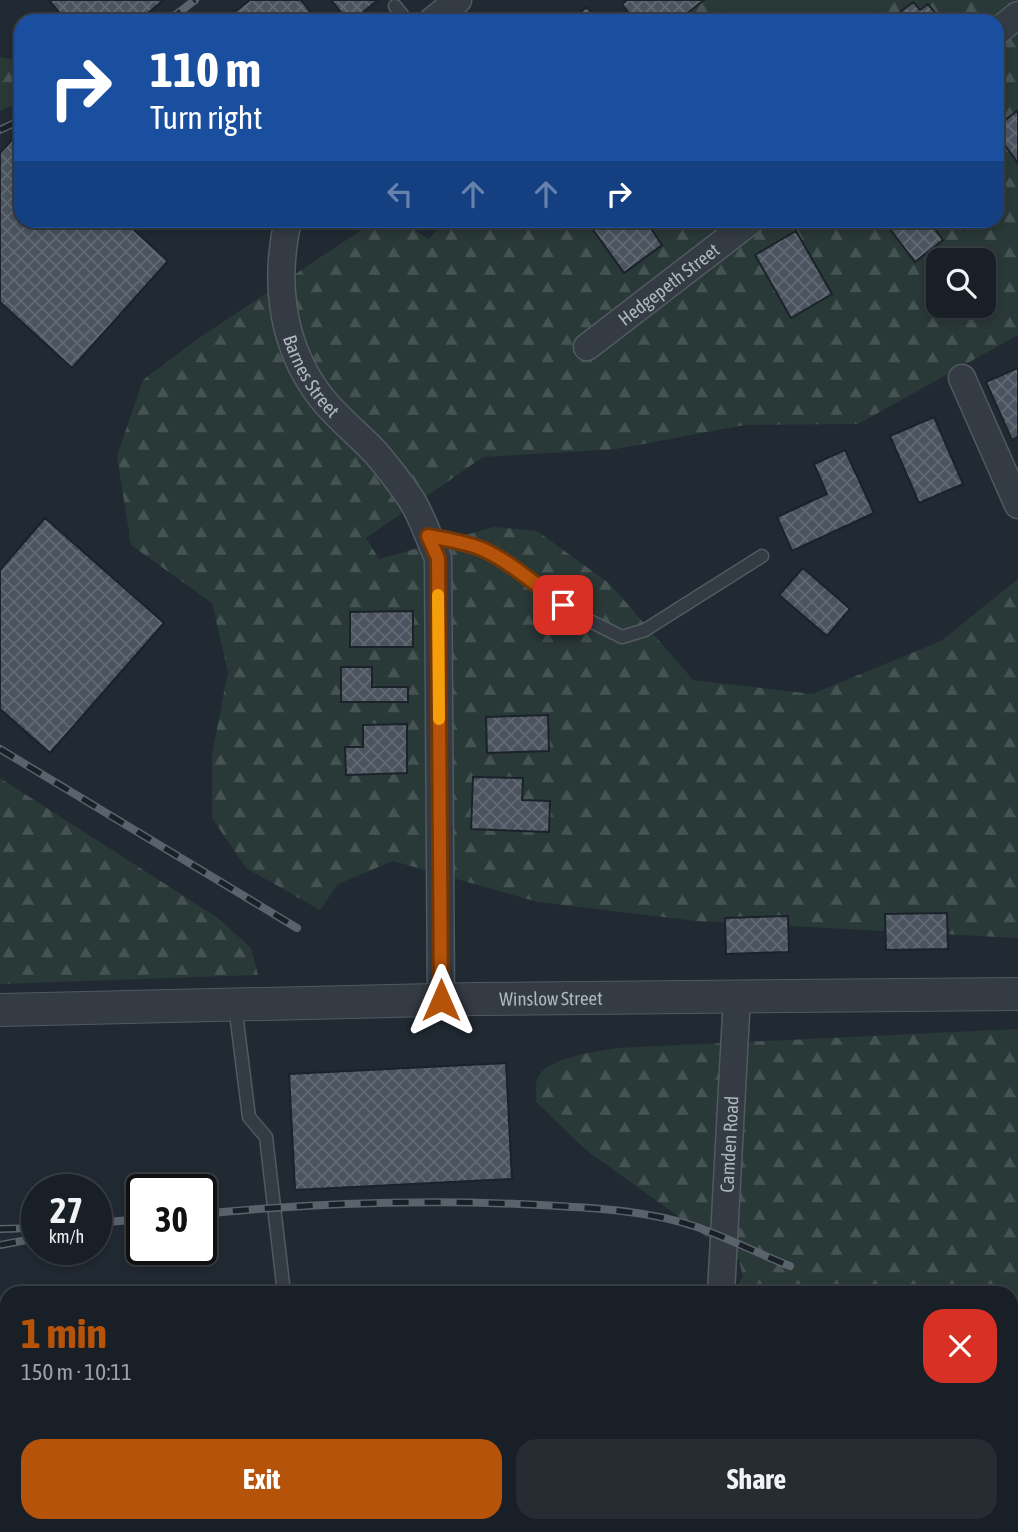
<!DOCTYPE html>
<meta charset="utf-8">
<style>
body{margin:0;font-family:"Asap Condensed",sans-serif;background:#262c32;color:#f1f3f6;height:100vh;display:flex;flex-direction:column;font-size:26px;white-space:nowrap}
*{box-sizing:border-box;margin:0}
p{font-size:23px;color:#9fa2a7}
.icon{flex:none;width:38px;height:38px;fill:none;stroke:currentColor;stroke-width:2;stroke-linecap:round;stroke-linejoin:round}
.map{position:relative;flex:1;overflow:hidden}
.sheet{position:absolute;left:0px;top:1286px;width:1018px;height:247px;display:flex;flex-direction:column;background:#191f26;border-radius:21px 21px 0 0;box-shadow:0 4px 10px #0003,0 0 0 2px #373d43}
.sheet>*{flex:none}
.guide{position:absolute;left:14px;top:14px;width:990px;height:214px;border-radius:21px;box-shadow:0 4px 10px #0003,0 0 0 2px #373d43;background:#1a4fa0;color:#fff;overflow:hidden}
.buttons{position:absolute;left:926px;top:248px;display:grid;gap:14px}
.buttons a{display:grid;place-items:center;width:70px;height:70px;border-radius:14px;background:#191f26;box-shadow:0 4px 10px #0003,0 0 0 2px #373d43;font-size:35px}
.speed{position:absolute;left:21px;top:1174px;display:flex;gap:14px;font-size:35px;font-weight:700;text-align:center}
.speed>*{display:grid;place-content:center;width:91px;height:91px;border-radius:50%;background:#191f26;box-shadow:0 4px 10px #0003,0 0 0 2px #373d43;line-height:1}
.speed small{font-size:18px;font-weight:400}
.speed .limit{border:4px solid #111;border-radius:10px;background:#fff;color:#111}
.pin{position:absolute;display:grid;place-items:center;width:60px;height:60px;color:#fff;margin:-30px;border-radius:14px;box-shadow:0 4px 10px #0006}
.me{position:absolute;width:77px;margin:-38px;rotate:0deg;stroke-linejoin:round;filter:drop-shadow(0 0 5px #0008)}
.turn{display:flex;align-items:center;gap:24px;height:147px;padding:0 21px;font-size:32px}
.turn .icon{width:91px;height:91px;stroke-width:2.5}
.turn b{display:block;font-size:49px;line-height:60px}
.lanes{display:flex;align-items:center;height:66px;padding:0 21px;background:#0003;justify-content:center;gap:35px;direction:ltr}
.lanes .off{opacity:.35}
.round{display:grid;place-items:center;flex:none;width:74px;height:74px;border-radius:21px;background:#262c32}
.head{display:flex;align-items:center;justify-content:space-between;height:119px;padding:0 21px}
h1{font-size:42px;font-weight:700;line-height:52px;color:#b45309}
.button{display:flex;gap:14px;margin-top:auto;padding:14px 21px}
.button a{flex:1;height:80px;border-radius:21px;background:#b45309;color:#fff;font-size:28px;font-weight:700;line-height:80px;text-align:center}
.button a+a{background:#262c32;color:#f1f3f6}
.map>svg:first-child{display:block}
.forest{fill:url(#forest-firs);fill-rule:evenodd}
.park{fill:#293938}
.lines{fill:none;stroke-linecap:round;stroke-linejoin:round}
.stream{stroke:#384759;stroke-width:9}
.building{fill:url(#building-cross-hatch);stroke:#1c2229;stroke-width:2}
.service-casing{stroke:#515961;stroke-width:15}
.minor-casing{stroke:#515961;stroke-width:29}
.tertiary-casing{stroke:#515961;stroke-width:34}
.motorway-casing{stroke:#3f464d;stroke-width:41}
.service{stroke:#343b43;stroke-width:12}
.minor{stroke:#343b43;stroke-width:26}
.tertiary{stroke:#343b43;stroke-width:32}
.motorway{stroke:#685e52;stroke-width:38}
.rail-casing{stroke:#5a626c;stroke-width:8}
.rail{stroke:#1a2027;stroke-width:5;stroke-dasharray:16;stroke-linecap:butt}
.route-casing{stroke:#753606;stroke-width:18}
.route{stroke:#b45309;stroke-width:12}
.slow{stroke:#f59e0b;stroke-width:12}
.labels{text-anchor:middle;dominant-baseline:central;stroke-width:7;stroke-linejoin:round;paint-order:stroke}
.street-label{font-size:19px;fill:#aeb6c0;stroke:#1a2027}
</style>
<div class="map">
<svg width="1018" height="1532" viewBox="0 0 1018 1532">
<defs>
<pattern id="forest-firs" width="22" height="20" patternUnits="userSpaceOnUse" patternTransform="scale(1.75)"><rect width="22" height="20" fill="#293938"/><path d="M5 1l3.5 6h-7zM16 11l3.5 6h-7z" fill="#465353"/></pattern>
<pattern id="building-cross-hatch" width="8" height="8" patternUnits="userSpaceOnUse" patternTransform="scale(1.75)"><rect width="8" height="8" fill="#4a535e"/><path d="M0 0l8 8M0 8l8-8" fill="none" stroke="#626a73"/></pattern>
</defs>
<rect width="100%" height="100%" fill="#212932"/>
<path class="forest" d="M698 0H1018V335L858 424 745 425 616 449 483 457 366 538 379 559 494 527 537 531 610 584 693 680 812 694 941 641 1018 579V938L696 921 538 902 393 861 338 884 320 910 246 868 212 818V754L228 672 212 603 131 545 117 456 143 380 199 338 375 221H402L428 239 449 220H998V21H674ZM938 261H984V306H938Z
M0 57 21 61V101L0 111Z
M0 778 218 918 251 948 258 975 0 984Z
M1018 1029V1298L1012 1301V1293H733L743 1277 739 1260 586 1150 536 1102C537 1096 535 1086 537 1080 544 1057 596 1052 617 1048Z
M329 1526H735L725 1532H303Z"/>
<path class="park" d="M713 0H865L881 21H729Z"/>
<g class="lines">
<path class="stream" d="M525 1532 538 1526"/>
</g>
<path class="building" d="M49 0H164L138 21H66Z
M250 0H301L318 21H223Z
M331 0H378L352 21H348Z
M627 0H704L677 21H635L622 4Z
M913 2 920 10 928 4 942 21H889Z
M587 7 598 21H569Z
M1018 110V163L998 136V126Z
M21 130V220H123L168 261 72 368 0 302V153Z
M586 220H645L662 245 624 273Z
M883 220H928L943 240 915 262Z
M958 220H977L965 230Z
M796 231 832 294 791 318 755 255Z
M1018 368V437L1012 440 986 382Z
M934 417 963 484 919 503 890 436Z
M845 450 874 513 792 551 777 517 827 494 814 464Z
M45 518 164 623 50 753 0 709V570Z
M803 568 850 609 827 636 779 595Z
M413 611V647H350V612Z
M341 667H372V687H408V702H341Z
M548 715 549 751 487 753 486 717Z
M407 724V773L346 775 345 747H363V725Z
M473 777 523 778 522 800 550 801 549 832 471 829Z
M947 913 948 949 886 950 885 914Z
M788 916 789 952 726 954 725 918Z
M506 1063 512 1179 295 1190 289 1074Z
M264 1286V1293H170Z"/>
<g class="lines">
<defs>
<path id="service" d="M395 6 407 21
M428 536 460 542 482 549 507 563 580 616 622 637 645 630 762 556
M235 1005 249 1117 266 1137 284 1293"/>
<g id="minor">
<path d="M432 21 458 0"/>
<path d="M998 31 1018 15"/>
<path id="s1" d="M288 220C275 277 280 336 313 386 329 411 354 430 375 452 388 467 400 483 411 499 422 516 429 539 438 558L441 1000"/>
<path id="s2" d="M587 347 752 220"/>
<path d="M962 378 1018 505"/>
<path id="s3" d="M721 1293 737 996"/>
</g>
<g id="tertiary">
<path id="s4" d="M0 1010 476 999 1018 994"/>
</g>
<path id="motorway" d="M1012 1372 1018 1367
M1012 1505 1018 1499
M803 1532 812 1526
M977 1532 985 1526"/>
</defs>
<use href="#service" class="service-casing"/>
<use href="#minor" class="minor-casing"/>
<use href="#tertiary" class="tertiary-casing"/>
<use href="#motorway" class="motorway-casing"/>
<use href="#service" class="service"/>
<use href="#minor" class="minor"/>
<use href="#tertiary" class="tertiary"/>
<use href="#motorway" class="motorway"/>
<defs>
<path id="rail" d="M168 21 195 0
M0 130 21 120
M0 749 297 928
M201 1214C313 1203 427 1199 540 1205 593 1208 646 1210 697 1227 728 1238 759 1254 790 1266
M96 1223 142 1219
M0 1229 37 1228
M0 1245 37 1238"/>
</defs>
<use href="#rail" class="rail-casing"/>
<use href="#rail" class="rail"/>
</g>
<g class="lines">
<defs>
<path id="route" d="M441 1000 438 558 428 536C446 539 465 542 482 549 511 562 537 586 563 605"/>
</defs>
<use href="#route" class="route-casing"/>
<use href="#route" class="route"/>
<path class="slow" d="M438 595 439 719"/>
</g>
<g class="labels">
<g class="street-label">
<text stroke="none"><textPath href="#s2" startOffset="103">Hedgepeth Street</textPath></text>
<text stroke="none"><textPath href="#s1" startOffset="163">Barnes Street</textPath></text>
<text stroke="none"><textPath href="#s4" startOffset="551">Winslow Street</textPath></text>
<text stroke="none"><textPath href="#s3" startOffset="149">Camden Road</textPath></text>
</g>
</g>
</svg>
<div class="buttons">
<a><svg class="icon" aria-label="search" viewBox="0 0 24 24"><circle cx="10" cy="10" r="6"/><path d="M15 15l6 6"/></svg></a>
</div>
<div class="speed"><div>27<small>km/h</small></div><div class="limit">30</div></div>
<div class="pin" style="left:563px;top:605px;background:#d93025"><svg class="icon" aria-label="arrive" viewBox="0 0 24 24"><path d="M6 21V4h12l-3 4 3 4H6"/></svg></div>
<svg class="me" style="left:441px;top:1000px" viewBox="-20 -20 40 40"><path d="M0-17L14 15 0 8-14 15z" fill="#b45309" stroke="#fff" stroke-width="4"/></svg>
<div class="guide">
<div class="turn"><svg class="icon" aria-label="right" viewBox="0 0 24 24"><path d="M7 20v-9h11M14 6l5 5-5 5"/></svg><div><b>110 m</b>Turn right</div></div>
<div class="lanes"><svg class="icon off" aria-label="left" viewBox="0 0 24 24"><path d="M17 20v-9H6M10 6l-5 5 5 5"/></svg><svg class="icon off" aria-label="ahead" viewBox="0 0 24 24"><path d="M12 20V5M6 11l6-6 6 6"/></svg><svg class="icon off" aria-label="ahead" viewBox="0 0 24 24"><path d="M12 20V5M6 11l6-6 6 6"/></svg><svg class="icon" aria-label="right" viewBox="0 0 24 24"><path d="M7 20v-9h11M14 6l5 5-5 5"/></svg></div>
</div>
<section class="sheet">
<div class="head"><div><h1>1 min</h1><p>150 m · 10:11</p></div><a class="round" style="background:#d93025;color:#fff"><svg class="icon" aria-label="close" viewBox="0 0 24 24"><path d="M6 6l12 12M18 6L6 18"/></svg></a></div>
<div class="button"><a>Exit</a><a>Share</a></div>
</section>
</div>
